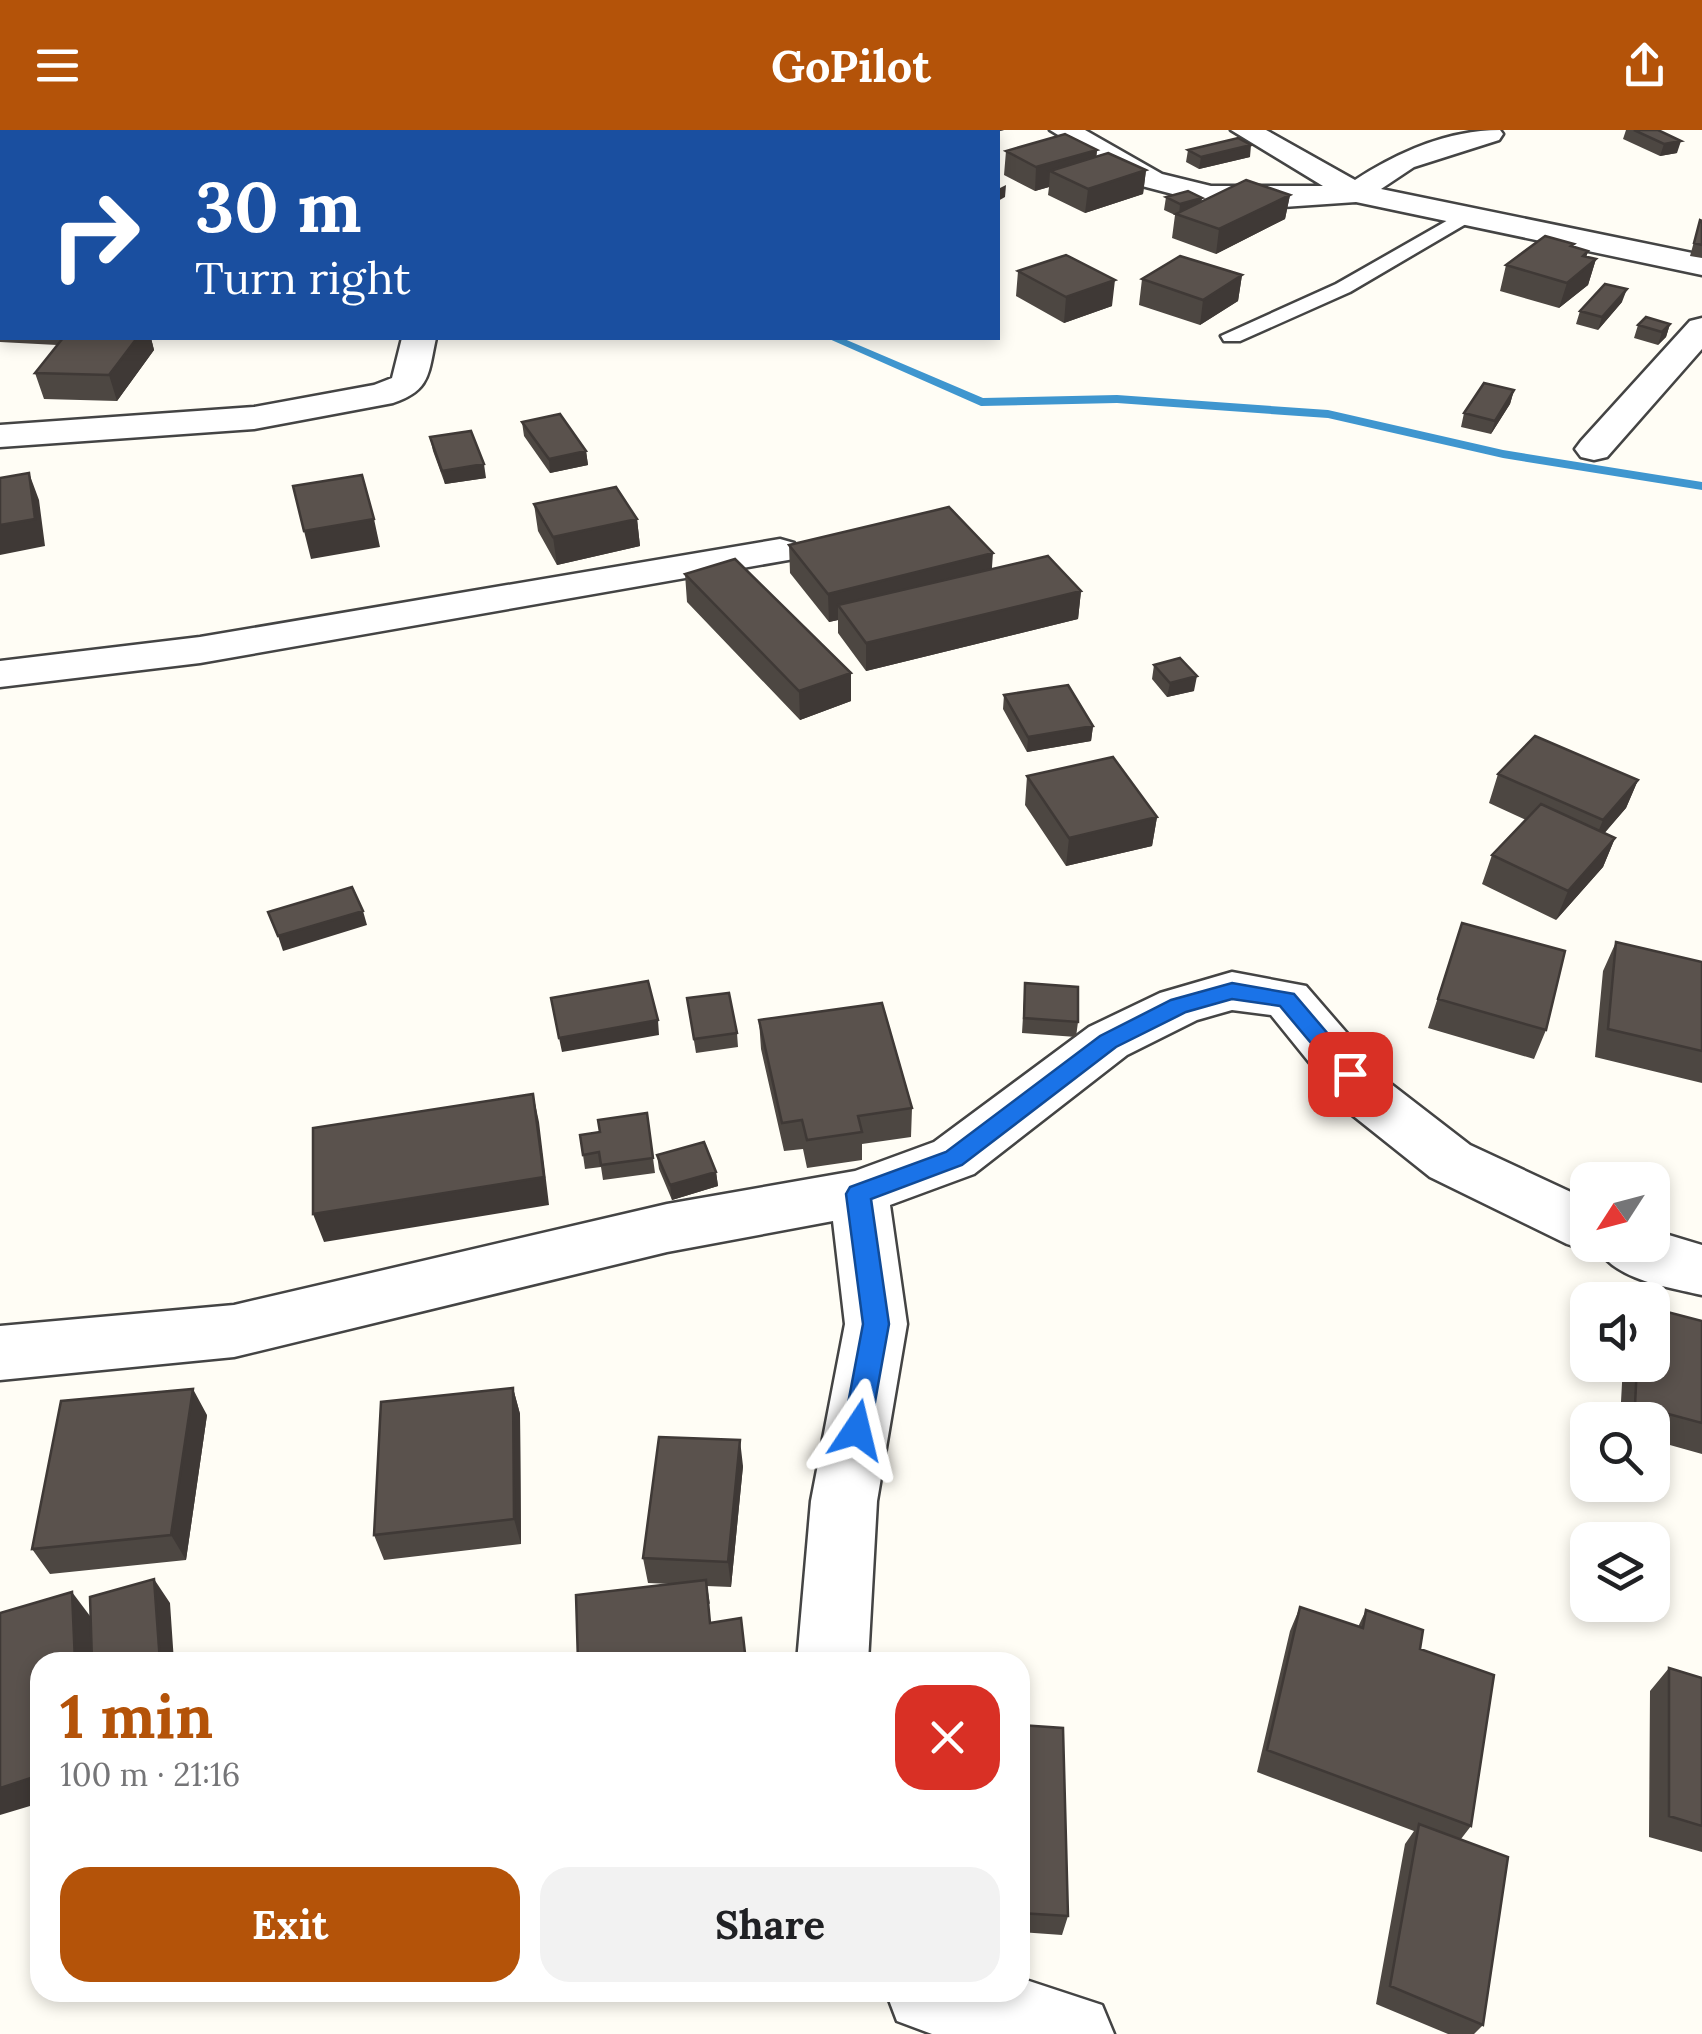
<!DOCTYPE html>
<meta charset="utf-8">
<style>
body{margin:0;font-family:Lora,serif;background:#f2f2f2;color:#202124;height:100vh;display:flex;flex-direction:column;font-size:38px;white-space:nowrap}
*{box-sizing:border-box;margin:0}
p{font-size:32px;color:#757577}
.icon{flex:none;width:55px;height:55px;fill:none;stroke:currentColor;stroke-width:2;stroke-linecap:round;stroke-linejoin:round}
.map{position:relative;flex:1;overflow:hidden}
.side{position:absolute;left:30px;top:1522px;width:1000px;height:350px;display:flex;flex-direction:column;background:#fff;border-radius:30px;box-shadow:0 5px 15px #0003}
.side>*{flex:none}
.top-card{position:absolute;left:0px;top:0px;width:1000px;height:210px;box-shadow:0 5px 15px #0003;background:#1a4fa0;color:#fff;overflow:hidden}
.needle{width:65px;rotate:234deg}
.fabs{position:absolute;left:1570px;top:1032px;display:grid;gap:20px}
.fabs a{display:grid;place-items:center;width:100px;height:100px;border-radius:20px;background:#fff;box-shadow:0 5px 15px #0003;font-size:50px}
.pin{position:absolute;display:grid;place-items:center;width:85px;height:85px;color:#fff;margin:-42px;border-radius:20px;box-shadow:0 5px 15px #0006}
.me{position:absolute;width:110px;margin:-55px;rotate:10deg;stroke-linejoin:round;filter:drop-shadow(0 0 8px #0008)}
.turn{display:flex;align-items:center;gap:35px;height:210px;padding:0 30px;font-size:45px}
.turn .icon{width:130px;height:130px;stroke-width:2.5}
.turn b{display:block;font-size:70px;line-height:85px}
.round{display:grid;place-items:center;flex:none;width:105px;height:105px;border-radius:30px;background:#f2f2f2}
.headline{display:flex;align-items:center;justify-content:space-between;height:170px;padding:0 30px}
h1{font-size:60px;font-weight:700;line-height:75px;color:#b45309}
.primary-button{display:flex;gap:20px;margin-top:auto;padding:20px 30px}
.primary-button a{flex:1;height:115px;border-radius:30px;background:#b45309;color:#fff;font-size:40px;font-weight:700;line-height:115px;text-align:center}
.primary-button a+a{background:#f2f2f2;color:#202124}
header{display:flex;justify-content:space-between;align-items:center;height:130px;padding:0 30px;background:#b45309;color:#fff;font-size:45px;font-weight:700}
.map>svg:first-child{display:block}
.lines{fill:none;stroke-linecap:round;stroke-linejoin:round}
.stream{fill:#3f96cf;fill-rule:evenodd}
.lane-casing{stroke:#444;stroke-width:5}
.street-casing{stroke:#444;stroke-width:5}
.lane{fill:#fff;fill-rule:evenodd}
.street{fill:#fff;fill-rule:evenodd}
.wall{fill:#4d4742}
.shaded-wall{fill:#3f3936}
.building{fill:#5a524d;stroke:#3f3936;stroke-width:2.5}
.route{fill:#1a73e8;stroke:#114b97;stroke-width:2.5}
</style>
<header><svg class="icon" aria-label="menu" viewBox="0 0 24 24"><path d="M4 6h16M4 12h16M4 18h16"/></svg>GoPilot<svg class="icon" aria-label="share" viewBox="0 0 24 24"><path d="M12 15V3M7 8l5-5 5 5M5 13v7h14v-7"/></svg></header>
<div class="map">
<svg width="1702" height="1904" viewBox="0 0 1702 1904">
<rect width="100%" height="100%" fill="#fffdf5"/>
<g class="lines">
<path class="stream" d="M529 0H540L541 2H531Z
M827 208H842L983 268 1117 265 1328 280 1503 320 1702 352V360L1503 328 1328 288 1117 273 981 276Z"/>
<defs>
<path id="lane" d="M1464 81 1474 87 1471 91 1350 162 1240 211H1224L1221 206 1336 154Z"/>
<path id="street" d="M1050 0H1085L1162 44 1211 56H1323L1231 0H1266L1355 50C1398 22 1448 0 1500 0L1503 4 1499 10 1414 37 1381 59 1702 125V145L1356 72 1283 77 1211 74 1142 56Z
M1702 188V219L1607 327 1594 330 1581 327 1575 319 1581 311 1690 191Z
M402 208H436C428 244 431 260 393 273L254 299 0 317V295L254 277 374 255 392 248Z
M780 409 794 413 800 421 794 429 200 533 0 557V531L200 507Z
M1232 842 1306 856 1391 954 1470 1015 1588 1070V1115H1652V1100L1702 1115V1165C1668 1157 1614 1150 1597 1117L1588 1121 1567 1114 1430 1047 1351 984 1271 885 1232 880 1197 890 1127 925 974 1044 890 1075 907 1194 877 1371 868 1532H797L811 1371 845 1194 833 1091 667 1122 234 1227 0 1250V1196L234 1175 667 1074 855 1041 934 1012 1089 897 1160 863Z
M1020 1848 1102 1875 1114 1904H932L897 1891 886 1862H1020Z"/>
</defs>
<use href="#lane" class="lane-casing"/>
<use href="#street" class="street-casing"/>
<use href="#lane" class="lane"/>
<use href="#street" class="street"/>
</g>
<path class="wall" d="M360 0H418L417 2H360Z
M893 0H1004L995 2H893Z
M1626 0H1658L1677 23 1660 26 1623 9Z
M1097 20 1096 26 1146 40 1143 64 1085 83 1048 65 1049 57 1035 61 1004 45 1006 21Z
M1188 20 1250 27 1199 39 1186 32Z
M1290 65 1285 89 1216 124 1172 108 1175 85 1164 80 1166 67 1202 71Z
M1700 90 1702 91V128L1690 126Z
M1573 117 1587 127 1596 129 1588 155 1559 178 1500 161 1506 135Z
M1018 141 1112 176 1064 193 1016 166Z
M1242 145 1238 171 1200 195 1139 175 1142 149Z
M2 166V208H151L154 220 117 271 44 269 35 243 57 215 0 212V168Z
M1622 172 1598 200 1576 194 1580 181Z
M1670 194 1666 207 1658 215 1634 208 1638 195Z
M1514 260 1510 274 1491 304 1461 297 1464 283Z
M522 292 586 321 588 335 550 343 524 306Z
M430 307 486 348 445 354 433 321Z
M534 374 637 389 640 416 557 435 538 401Z
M789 415 991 439 1081 461 1078 489 866 541 838 503V490L829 492 790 443Z
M685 444 851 571 800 590 687 472Z
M1154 535 1194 561 1167 567 1152 549Z
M1004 565 1093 596 1091 611 1027 622 1003 579Z
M1498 644 1638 650 1626 678 1604 703 1615 708 1603 737 1556 790 1482 754 1492 725 1526 690 1489 673Z
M1027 646 1157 687 1152 716 1066 736 1025 675Z
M1462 793 1546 900 1534 929 1428 898Z
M1616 812 1702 832V953L1595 927 1603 841Z
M1025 853 1078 892 1076 907 1022 903Z
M687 868 737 903 738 917 696 923Z
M759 890 912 978 911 1007 862 1014V1030L807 1038 803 1019 784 1021 761 919Z
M647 983 655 1043 603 1050 601 1037 585 1039 583 1025 600 1002Z
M657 1025 716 1042 718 1056 672 1070 659 1039Z
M1702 1191V1324L1652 1310V1290H1620L1623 1235H1652Z
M513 1258 520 1284 521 1414 384 1430 374 1405Z
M207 1285 186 1430 50 1444 32 1419Z
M743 1336 731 1457 707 1456 710 1474 671 1454 648 1453 643 1428Z
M1300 1477 1358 1497 1366 1480 1420 1519 1471 1696 1461 1709 1483 1895 1474 1904H1448L1376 1874 1405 1714 1414 1701 1257 1642 1290 1501Z
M1669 1538 1702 1548V1722L1649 1707 1650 1561Z
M1020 1595 1068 1786 1062 1805 1020 1802Z"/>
<path class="shaded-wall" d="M934 0H972V2H933Z
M981 0H1004L995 2H981Z
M1681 11 1677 23 1660 26 1664 14Z
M1251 15 1250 27 1199 39 1201 27Z
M1097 20 1095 44 1050 41 1049 57 1035 61 1036 37Z
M1146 40 1143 64 1085 83 1088 59Z
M1006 55 1005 67 998 71V59Z
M1290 65 1285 89 1216 124 1219 99Z
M1202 68 1201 81 1179 85 1180 74Z
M1588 121 1583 140 1596 129 1588 155 1559 178 1567 153 1583 126Z
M1242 145 1238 171 1200 195 1203 170Z
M1115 150 1112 176 1064 193 1066 167Z
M1627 159 1622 172 1598 200 1602 187Z
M1670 194 1666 207 1658 215 1662 202Z
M137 208H151L154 220 117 271 109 245Z
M1514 260 1510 274 1491 304 1495 291Z
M586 321 588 335 550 343 549 329Z
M484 334 486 348 445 354 442 341Z
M29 343 39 370 45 416 0 425V395Z
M374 389 380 417 311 429 304 401Z
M637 389 640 416 557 435 553 407Z
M993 423 991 451 838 475V490L829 492 828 464Z
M1081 461 1078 489 866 541V513Z
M851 543V571L800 590 799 561Z
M1197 546 1194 561 1167 567 1170 553Z
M1093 596 1091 611 1027 622 1028 607Z
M1638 650 1626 678 1591 719 1603 690Z
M1157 687 1152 716 1066 736 1069 708Z
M1615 708 1603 737 1556 790 1568 761Z
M363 781 367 795 283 821 278 806Z
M658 890 659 905 562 922 559 908Z
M533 964 539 992 549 1075 324 1112 313 1084Z
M716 1042 718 1056 672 1070 670 1055Z
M513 1258 520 1284 521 1414 514 1389Z
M193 1259 207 1285 186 1430 171 1405Z
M740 1310 743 1336 731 1457 728 1432Z
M154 1449 170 1473 174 1532H160Z
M72 1462 90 1486 92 1532H75Z
M40 1645V1673L0 1685V1658Z"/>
<path class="building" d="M922 0H940L941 1 927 2Z
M1634 0H1658L1681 11 1664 14Z
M1065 4 1097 20 1036 37 1006 21Z
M1238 8 1251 15 1201 27 1188 20Z
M1108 23 1146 40 1088 59 1050 41Z
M1246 50 1290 65 1219 99 1176 84Z
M1188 61 1202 68 1180 74 1166 67Z
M1700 90 1702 91V115L1694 113Z
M1545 106 1574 114 1571 116 1588 121 1583 126 1596 129 1567 153 1506 135Z
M1066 125 1115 150 1066 167 1018 141Z
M1180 126 1242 145 1203 170 1142 149Z
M1605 154 1627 159 1602 187 1580 181Z
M2 166V187H0V168Z
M1646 187 1670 194 1662 202 1638 195Z
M63 208H137L109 245 35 243Z
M1484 253 1514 260 1495 291 1464 283Z
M560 284 586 321 549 329 522 292Z
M471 301 484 334 442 341 430 307Z
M29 343 35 389 0 395V348Z
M362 345 374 389 304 401 293 356Z
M616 357 637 389 553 407 534 374Z
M949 377 993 423 828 464 789 415Z
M1048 426 1081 461 866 513 838 475Z
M735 429 851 543 799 561 685 444Z
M1180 528 1197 546 1170 553 1154 535Z
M1068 555 1093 596 1028 607 1004 565Z
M1535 606 1638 650 1603 690 1498 644Z
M1113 627 1157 687 1069 708 1027 646Z
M1541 674 1615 708 1568 761 1492 725Z
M352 757 363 781 278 806 268 782Z
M1462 793 1565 821 1546 900 1438 869Z
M1616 812 1702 832V921L1608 899Z
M648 851 658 890 559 908 551 868Z
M1025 853 1078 857V892L1024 888Z
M729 863 737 903 694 909 687 868Z
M882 873 912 978 858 986 862 1002 807 1010 802 990 782 993 759 890Z
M533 964 544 1047 313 1084V998Z
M647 983 653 1028 601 1035 599 1022 583 1025 580 1005 600 1002 598 990Z
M704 1012 716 1042 670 1055 657 1025Z
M1652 1178 1702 1191V1293L1635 1275 1637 1235H1652Z
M513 1258 514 1389 374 1405 381 1272Z
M193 1259 171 1405 32 1419 61 1271Z
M659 1307 740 1310 728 1432 643 1428Z
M154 1449 160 1532H92L90 1467Z
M706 1450 710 1493 741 1488 746 1532H578L576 1465Z
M72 1462 75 1532H40V1645L0 1658V1483Z
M1300 1477 1363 1498 1366 1480 1423 1500 1420 1519 1494 1545 1471 1696 1267 1620Z
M1669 1538 1702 1548V1696L1669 1686Z
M1020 1595 1063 1598 1068 1786 1020 1783Z
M1419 1694 1508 1727 1483 1895 1390 1856Z"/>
<path class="route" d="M1232 853 1294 864 1358 939 1361 944 1358 950H1342L1280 876 1232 869 1186 882 1116 917 962 1035 871 1069 889 1194 870 1300 866 1309 857 1312 847 1309 843 1300 863 1194 846 1064 850 1057 946 1022 1100 906 1171 870Z"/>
</svg>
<div class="fabs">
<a><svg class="needle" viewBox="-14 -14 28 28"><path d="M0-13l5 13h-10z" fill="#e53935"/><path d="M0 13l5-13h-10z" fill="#757577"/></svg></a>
<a><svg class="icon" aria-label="sound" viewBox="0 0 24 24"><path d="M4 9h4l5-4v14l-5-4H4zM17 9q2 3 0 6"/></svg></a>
<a><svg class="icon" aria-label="search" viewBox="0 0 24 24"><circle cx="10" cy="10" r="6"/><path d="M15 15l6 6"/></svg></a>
<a><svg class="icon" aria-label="layers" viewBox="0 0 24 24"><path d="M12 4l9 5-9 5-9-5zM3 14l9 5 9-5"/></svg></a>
</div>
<div class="pin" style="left:1350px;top:944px;background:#d93025"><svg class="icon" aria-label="arrive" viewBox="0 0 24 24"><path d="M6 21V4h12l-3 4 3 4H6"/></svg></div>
<svg class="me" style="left:857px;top:1300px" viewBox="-20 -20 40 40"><path d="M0-17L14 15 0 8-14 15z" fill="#1a73e8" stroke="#fff" stroke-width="4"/></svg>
<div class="top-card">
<div class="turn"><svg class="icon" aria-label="right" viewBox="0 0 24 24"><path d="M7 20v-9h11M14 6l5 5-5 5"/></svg><div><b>30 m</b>Turn right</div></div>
</div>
<section class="side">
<div class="headline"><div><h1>1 min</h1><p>100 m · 21:16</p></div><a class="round" style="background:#d93025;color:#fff"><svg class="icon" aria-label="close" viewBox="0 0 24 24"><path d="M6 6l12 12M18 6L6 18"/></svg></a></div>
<div class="primary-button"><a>Exit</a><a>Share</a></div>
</section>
</div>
